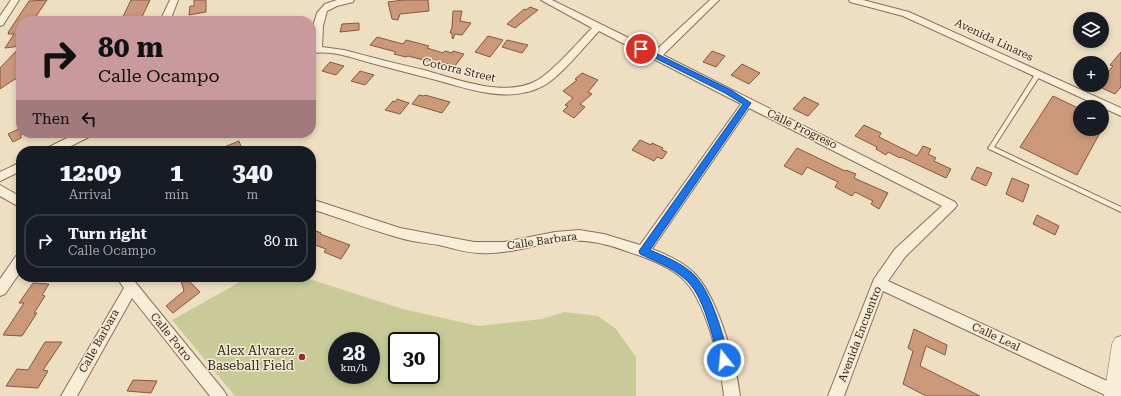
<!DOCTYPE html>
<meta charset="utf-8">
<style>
body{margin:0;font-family:"Roboto Serif",serif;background:#20242c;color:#f1f3f6;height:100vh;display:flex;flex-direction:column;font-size:15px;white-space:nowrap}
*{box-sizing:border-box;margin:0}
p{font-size:13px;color:#9ea1a6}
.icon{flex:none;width:22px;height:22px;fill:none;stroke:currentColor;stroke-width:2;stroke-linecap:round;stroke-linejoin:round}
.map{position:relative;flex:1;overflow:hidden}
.panel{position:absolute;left:16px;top:146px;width:300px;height:136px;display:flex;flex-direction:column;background:#171b24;border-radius:16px;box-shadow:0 2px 6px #0003}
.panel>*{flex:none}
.hud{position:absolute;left:16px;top:16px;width:300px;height:122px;border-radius:16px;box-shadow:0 2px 6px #0003;background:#c8999d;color:#111;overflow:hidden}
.controls{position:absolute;left:1073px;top:12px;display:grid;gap:8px}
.controls a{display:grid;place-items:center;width:36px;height:36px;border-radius:50%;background:#171b24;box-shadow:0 2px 6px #0003;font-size:20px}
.speed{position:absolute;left:328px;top:332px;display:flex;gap:8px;font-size:20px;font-weight:700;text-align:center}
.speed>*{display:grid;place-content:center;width:52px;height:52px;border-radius:50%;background:#171b24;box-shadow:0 2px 6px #0003;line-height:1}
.speed small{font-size:10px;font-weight:400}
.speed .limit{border:2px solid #111;border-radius:6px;background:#fff;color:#111}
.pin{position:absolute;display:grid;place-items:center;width:34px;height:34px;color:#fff;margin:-17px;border:2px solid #fff;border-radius:50%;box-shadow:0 1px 4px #0007}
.me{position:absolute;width:44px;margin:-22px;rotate:344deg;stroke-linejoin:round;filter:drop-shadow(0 0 3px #0008)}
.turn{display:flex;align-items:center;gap:14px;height:84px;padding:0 16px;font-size:18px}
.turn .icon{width:52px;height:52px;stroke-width:2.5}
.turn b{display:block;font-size:28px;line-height:34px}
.then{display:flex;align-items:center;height:38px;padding:0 16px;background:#0003;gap:8px;font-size:15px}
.eta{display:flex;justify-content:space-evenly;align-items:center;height:68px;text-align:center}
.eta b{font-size:24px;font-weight:800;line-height:28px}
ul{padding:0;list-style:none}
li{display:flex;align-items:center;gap:12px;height:54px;margin:0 8px 6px;padding:0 8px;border:2px solid #363941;border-radius:16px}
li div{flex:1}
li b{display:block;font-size:15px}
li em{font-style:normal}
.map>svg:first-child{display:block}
.green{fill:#c8cb97;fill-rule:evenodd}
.building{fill:#cb9879;stroke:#865940}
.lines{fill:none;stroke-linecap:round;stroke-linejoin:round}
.service-casing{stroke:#88705a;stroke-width:2}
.minor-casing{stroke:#88705a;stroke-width:2}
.tertiary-casing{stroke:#88705a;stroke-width:1}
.service{fill:#f8edd6;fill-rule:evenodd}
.minor{fill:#f8edd6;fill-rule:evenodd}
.tertiary{fill:#f8edd6;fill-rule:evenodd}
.route{fill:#1a73e8;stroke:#114b97}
.poi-dot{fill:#962b30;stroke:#f5ead3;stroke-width:1.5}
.labels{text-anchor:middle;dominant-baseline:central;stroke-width:3;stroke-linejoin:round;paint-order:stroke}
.street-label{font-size:11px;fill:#38291e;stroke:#f5ead3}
.near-poi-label{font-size:13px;fill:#38291e;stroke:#f5ead3;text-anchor:end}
</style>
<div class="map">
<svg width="1121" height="396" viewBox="0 0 1121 396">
<rect width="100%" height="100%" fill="#eedfc3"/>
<path class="green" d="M249 277H303L403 309 478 326 542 319 564 312 598 316 616 329 636 357V396H235L172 320ZM337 341H371V375H337ZM397 341H431V375H397Z"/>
<path class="building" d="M47 0 33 21H21V79H15L0 89V68L21 46 5 48 14 34H8L9 31 29 1Z
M131 0H150L140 21H121Z
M194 0H206V12L189 15 190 6H194Z
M403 0H428L429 11 400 14 398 20 392 19 388 2Z
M530 7 538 10 515 28 507 24 524 9 526 10Z
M453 11H462L460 21 471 23 462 35 455 34 453 39 452 38V33H450L452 27Z
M359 23V30L340 32 342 24Z
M488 36 503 40 490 57 475 52Z
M377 37 403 44 406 40 429 46 427 48 443 53 445 51 452 53 453 51 464 54 455 66 440 62 439 64 408 56 406 57 394 54 396 52 370 45Z
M507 40 528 45 522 53 502 47Z
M712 51 725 56 716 67 703 62Z
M1121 52V87L1115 94 1102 88V79L1113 66 1110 65Z
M330 62 344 66 336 75 322 71Z
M742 64 760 73 749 84 731 75Z
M360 71 374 75 365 85 351 81Z
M582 73 598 80 588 92 592 94 580 104 585 107 574 118 563 111 568 106 565 105 573 98 563 91 577 80 575 79Z
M419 95 424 96 425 95 450 102 442 113 412 104Z
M1053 96 1080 109V129H1102L1077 175 1020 147Z
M804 97 819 104 808 116 793 109Z
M397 99 409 103 400 114 385 110 393 101 395 102Z
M864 125 881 133 879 137 917 156 923 146 931 149 928 154 936 158 934 161 951 169 946 178 901 157 900 158 888 152 886 155 876 149 877 147 855 136Z
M21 128V138L13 142 8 134Z
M640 140 651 145 652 143 663 148 662 150 667 152 662 159 657 157 654 161 632 150Z
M239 141 242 149 237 151H214Z
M797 148 845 171 846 170 856 174 854 178 888 193 879 209 871 204 873 201 855 192 852 196 835 187 838 182 807 167 802 175 784 166Z
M977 167 992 173 986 186 971 179Z
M1012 178 1029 185 1023 202 1006 194Z
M1037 215 1059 226 1055 235 1033 224Z
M311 229 321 233 320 234 350 245 341 259 324 252 326 249 312 244 311 245Z
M180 277H185L200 292 173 313 166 306 184 291Z
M33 283 49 284 42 295 45 296 34 313H37L22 336 3 335 24 303H19Z
M914 329 947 345 945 355 926 346 920 366 980 396H926L903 384 913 351 908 348Z
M45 342H62L43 370 48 371 38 388 6 386 17 369 28 370Z
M133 380 157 381 151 393 127 391Z"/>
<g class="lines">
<defs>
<path id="service" d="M1038 72 1041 74 994 147 1121 207V212L989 149 988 148 989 147 1036 73Z"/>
<path id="minor" d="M11 0H19L3 25 0 26V16Z
M170 0H178L170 21H160Z
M337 0H354L353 2 337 6 327 11 323 26 322 47 344 50C371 57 397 64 424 70 456 79 502 97 534 82 551 74 578 42 592 28L541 0H552L655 51 710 0H719L663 55 955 202 957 205 955 208 905 257 888 281 1118 386 1120 391 1118 396H1107L883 291 844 396H828L874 279 895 249 942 206 749 108 652 249C665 254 681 261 692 271 717 293 736 363 740 396H724C721 365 706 299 682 278 667 265 645 257 626 251 607 244 586 239 566 241 537 243 510 255 480 253 466 253 452 248 439 245 426 243 413 242 400 238 370 230 341 218 311 209V199L400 228 474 242H504L555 232 579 230 604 234 640 245 741 104 599 31C585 46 559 78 543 86 509 104 469 89 436 80 414 74 392 69 371 63 353 58 329 49 311 54L313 26 317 13 325 4Z
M849 0H863L909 12 1121 108V116L903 16 850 2Z
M77 133H92L91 136 61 151H45L47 148Z
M21 162V171L0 181V172Z
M0 185 21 197V208L0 196Z
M21 254V271L5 294 0 296V279L16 256Z
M116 277H131L224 391 227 396H210L132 298 77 396H61L124 288Z"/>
<path id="tertiary" d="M1121 336V396H1104L1112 344 1115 338Z"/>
</defs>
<use href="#service" class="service-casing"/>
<use href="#minor" class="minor-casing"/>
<use href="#tertiary" class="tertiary-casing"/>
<use href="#service" class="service"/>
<use href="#minor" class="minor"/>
<use href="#tertiary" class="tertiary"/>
</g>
<path class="route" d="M641 46 731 90 751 103 650 250C664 256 679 262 691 272 712 290 722 334 730 360L728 363 724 365 721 363 719 360C712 336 704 294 684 278 671 267 655 261 640 254L639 251 743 104 725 93 639 50V47Z"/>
<circle class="poi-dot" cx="302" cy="357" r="4"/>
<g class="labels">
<g class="street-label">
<text transform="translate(994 40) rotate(25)">Avenida Linares</text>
<text transform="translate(459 70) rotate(13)">Cotorra Street</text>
<text transform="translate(802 129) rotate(26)">Calle Progreso</text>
<text transform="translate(542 241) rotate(-8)">Calle Barbara</text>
<text transform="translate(860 334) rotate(-69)">Avenida Encuentro</text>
<text transform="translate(171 337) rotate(51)">Calle Potro</text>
<text transform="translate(996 337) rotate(25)">Calle Leal</text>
<text transform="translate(99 341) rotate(-61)">Calle Barbara</text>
</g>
<g class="near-poi-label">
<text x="294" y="350">Alex Alvarez<tspan x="294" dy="15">Baseball Field</tspan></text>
</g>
</g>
</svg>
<div class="controls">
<a><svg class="icon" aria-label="layers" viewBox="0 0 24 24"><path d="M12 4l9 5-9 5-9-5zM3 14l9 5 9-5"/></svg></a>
<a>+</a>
<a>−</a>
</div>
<div class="speed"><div>28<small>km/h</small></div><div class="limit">30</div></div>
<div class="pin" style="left:641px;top:49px;background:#d93025"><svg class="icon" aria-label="arrive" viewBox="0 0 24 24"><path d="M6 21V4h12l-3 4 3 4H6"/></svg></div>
<svg class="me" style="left:724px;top:360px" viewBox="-20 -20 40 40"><circle r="17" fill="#1a73e8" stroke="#fff" stroke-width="3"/><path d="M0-11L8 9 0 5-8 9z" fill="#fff"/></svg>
<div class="hud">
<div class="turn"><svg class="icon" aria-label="right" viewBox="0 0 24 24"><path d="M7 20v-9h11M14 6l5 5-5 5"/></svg><div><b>80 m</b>Calle Ocampo</div></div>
<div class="then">Then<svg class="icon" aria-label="left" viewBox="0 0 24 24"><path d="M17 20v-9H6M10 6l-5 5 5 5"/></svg></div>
</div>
<section class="panel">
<div class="eta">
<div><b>12:09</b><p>Arrival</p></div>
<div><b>1</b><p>min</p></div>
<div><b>340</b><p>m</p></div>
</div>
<ul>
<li><svg class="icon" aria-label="right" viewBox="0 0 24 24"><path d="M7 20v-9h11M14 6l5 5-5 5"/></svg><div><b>Turn right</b><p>Calle Ocampo</p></div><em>80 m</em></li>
</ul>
</section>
</div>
